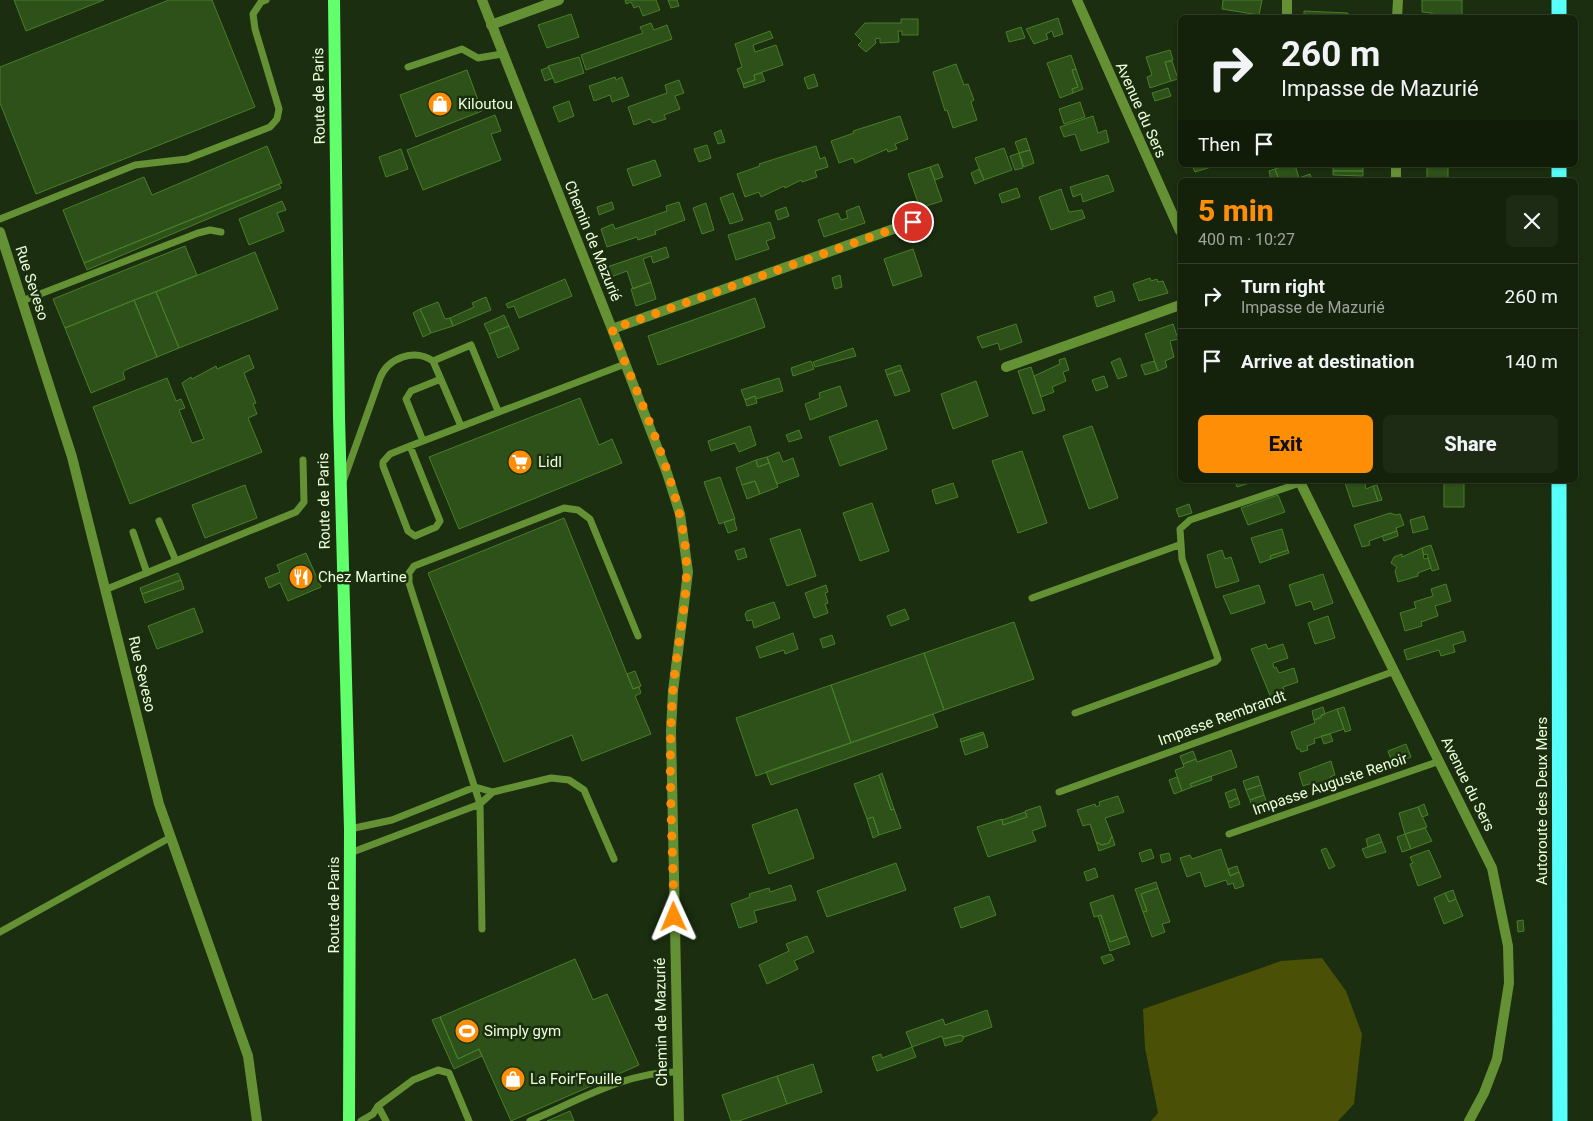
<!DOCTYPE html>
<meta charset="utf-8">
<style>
body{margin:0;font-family:Roboto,sans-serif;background:#1d2a14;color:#f1f3f6;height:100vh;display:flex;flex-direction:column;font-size:19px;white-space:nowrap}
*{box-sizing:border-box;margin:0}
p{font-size:16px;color:#9da49d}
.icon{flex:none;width:28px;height:28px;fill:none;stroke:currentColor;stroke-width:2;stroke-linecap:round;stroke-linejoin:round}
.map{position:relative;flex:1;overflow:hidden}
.side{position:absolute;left:1178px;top:178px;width:400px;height:305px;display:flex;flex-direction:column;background:#14220b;border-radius:8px;box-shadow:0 1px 4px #0004,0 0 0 1px #333f2c}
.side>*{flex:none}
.banner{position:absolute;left:1178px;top:15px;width:400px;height:152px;border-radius:8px;box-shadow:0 1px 4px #0004,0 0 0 1px #333f2c;background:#14220b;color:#f1f3f6;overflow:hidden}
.pin{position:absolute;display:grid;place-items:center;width:42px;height:42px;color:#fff;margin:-21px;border:2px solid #fff;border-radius:50%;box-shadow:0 1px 5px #0007}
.me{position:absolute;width:55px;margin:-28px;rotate:359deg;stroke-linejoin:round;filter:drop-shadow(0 0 4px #0008)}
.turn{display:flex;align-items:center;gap:18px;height:105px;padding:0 20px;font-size:22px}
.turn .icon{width:65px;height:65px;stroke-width:2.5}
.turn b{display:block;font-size:35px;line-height:42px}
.then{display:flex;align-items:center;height:48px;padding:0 20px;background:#0003;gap:10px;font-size:19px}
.round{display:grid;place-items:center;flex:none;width:52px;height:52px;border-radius:8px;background:#1d2a14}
.headline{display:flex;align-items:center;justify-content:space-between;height:85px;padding:0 20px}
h1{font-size:30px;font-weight:800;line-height:38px;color:#ff8e07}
.primary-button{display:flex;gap:10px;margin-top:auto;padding:10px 20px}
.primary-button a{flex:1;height:58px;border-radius:8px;background:#ff8e07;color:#111;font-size:20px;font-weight:800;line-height:58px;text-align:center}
.primary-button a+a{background:#1d2a14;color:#f1f3f6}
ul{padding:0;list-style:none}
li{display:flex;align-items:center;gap:15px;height:65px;padding:0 20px;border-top:1px solid #333f2c}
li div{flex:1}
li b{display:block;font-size:19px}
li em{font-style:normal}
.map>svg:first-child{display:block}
.water{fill:#4a5005}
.building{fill:#2d5119;stroke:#477f28}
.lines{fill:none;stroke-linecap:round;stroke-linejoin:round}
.service{stroke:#659135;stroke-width:7}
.minor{stroke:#659135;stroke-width:10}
.tertiary{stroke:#659135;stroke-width:10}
.primary{stroke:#62ff6d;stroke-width:12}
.motorway{stroke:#56fff9;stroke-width:15}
.route{stroke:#ff8e07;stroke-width:9;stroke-dasharray:0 16.2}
.labels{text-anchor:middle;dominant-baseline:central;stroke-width:5;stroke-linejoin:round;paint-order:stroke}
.street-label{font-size:15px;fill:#ebffdb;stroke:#1b2e0f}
.poi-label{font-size:15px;fill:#ebffdb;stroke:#1b2e0f;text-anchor:start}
</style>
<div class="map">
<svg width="1593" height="1121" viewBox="0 0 1593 1121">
<rect width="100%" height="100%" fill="#1b2e0f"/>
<path class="water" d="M1322 958 1346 991 1362 1034 1354 1104 1338 1121H1151L1158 1113 1145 1048 1143 1009 1281 961Z"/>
<path class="building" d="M14 0H104L26 31Z
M169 0H212L255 107 36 194 0 103V67Z
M625 0H656L660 10 643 16 639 6 634 8 631 2 626 4Z
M668 0H677L679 6 671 8Z
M1223 0H1262L1259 15 1222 9Z
M1422 0H1462V16L1432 15V13L1422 12Z
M1304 11 1348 13V18H1304Z
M571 14 579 37 547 48 538 25Z
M1058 18 1063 34 1054 37 1052 31 1046 34 1048 39 1034 44 1026 29Z
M901 19H918V35H902V31H898L899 42 880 43V38L875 39 876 43 866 52 858 45 862 41 855 34 865 23H901Z
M651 23 654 30 667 25 672 39 586 70 581 55 643 33 640 27Z
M1021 27 1025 38 1009 42 1006 32Z
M770 31 773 38 753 45 755 52 776 45 783 65 754 75 755 80 743 84 737 69 742 67 735 44Z
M1170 50 1173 60 1165 62 1171 81 1150 88 1147 77 1152 75 1146 57Z
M1071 55 1076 69 1072 70 1078 87 1072 89 1073 93 1060 98 1047 63Z
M579 57 584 73 555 83 548 66Z
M1172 61 1178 79 1171 81 1165 62Z
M956 64 964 85 968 84 974 100 971 102 977 120 953 128 947 110 945 111 933 72Z
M549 67 553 78 545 81 541 70Z
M1076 69 1083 89 1073 93 1072 89 1078 87 1072 70Z
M467 70 482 111 416 137 400 95Z
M762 73 765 81 744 88 743 84 755 80 754 75Z
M814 74 818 86 808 89 804 78Z
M615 77 616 80 622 77 629 96 612 102 610 95 594 101 589 86Z
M679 80 684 93 675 96 680 109 664 115 666 119 653 123 650 119 634 125 628 107 667 93 665 85Z
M1168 88 1171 96 1155 101 1152 93Z
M569 101 574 116 559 122 553 107Z
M1080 102 1085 117 1064 124 1059 109Z
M495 115 501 131 491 134 501 160 423 190 407 150Z
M900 116 908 139 895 144 897 149 888 152 887 149 855 163 853 158 839 163 831 141 854 133 853 131Z
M1093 116 1098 133 1106 130 1109 142 1081 151 1075 134 1064 137 1060 127Z
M721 130 725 142 718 144 714 133Z
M1026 138 1030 150 1019 153 1015 142Z
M707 145 711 158 699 162 694 149Z
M267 146 282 183 84 263 63 210 144 177 152 195Z
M816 146 820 159 825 157 828 167 815 171 817 177 802 182 801 180 785 188 784 186 761 197 759 192 745 197 737 174 760 166 759 164Z
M1004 148 1012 170 984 180 975 158Z
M401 149 408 169 386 177 379 157Z
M1030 150 1034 163 1024 167 1019 153Z
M1019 153 1023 168 1015 170 1010 156Z
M655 160 661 176 633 186 627 169Z
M938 164 943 177 935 180 930 167Z
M1192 165H1213L1214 166 1195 172Z
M1287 165H1295L1299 178 1310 174 1312 180H1272L1278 177 1275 169Z
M1333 165H1363V171H1333Z
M1427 165H1448V178H1427Z
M930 167 942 201 920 208 908 174Z
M979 169 984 180 975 184 971 173Z
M1275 169 1278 177 1271 180 1269 171Z
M1333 171H1363V176L1333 175Z
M1108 175 1114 191 1083 202 1081 194 1073 197 1070 187Z
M279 184 281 188 87 270 84 263Z
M1017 188 1020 197 1002 203 999 194Z
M1061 189 1069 212 1082 210 1085 218 1051 230 1039 197Z
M733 193 743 220 730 224 720 198Z
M282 201 286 210 277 213 284 231 249 245 239 219Z
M612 202 614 209 599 215 597 207Z
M679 202 685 220 655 231 656 234 638 240 637 237 607 247 601 229 613 224 615 229 667 211 666 206Z
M706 203 714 230 702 234 693 208Z
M859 206 865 223 824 237 818 220 838 213 841 220 848 218 846 211Z
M786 207 789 216 778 220 775 211Z
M770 222 775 238 766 241 769 249 736 260 728 235Z
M185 246 197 275 65 328 53 299Z
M666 247 669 257 653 263 651 256 643 259 651 282 633 289 627 271 608 278 604 268Z
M913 249 922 276 893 286 884 259Z
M255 252 278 309 179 348 156 292Z
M840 275 842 287 835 289 832 278Z
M1150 278 1151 281 1157 279 1158 282 1163 281 1168 293 1139 301 1133 284Z
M565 279 572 296 519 318 514 306 508 308 506 304Z
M651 282 656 299 636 306 631 289Z
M1112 291 1115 301 1097 307 1094 297Z
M156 292 179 348 157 357 134 300Z
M486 297 491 310 453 326 450 318 474 307 472 303Z
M755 298 765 327 658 365 648 336Z
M134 300 157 357 125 370 123 373 125 379 91 393 65 328Z
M438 302 445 319 450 318 453 326 431 333 420 309Z
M420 309 431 333 423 337 413 313Z
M504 315 509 326 489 334 484 324Z
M1016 324 1022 342 1000 350 998 343 982 348 977 337Z
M1173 324 1178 339 1170 341 1174 357 1165 361 1167 367 1158 371 1145 334Z
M509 326 519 349 498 358 489 334Z
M853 348 856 356 815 367 813 362Z
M249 355 254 368 244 373 256 403 253 404 257 414 248 418 262 452 130 504 93 407 167 378 176 401 181 399 185 408 179 410 192 443 204 439 182 383 191 377 192 379 216 366 217 369Z
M1065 358 1069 370 1063 372 1066 381 1052 387 1054 392 1041 397 1034 376 1060 364 1059 360Z
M1120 358 1127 376 1118 379 1111 362Z
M811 361 814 369 793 376 791 368Z
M1154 361 1158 371 1145 375 1141 365Z
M900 365 902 370 887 375 885 370Z
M1031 367 1045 410 1033 414 1018 371Z
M902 370 910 391 895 396 887 375Z
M1104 376 1108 387 1096 391 1092 380Z
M779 378 783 391 756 399 755 396 745 400 741 390Z
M976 381 988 416 953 429 941 394Z
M840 386 847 406 810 420 805 404 820 398 819 393Z
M755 396 757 403 747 406 745 400Z
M580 398 599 445 612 439 622 463 459 529 429 457Z
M877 420 887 449 840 466 829 437Z
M750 426 756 445 739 452 735 443 711 451 708 441Z
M1092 426 1118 498 1089 509 1063 436Z
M799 430 802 438 789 442 786 435Z
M1022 451 1047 523 1018 533 992 461Z
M779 452 783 462 793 458 799 476 777 484 767 457Z
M767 457 778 487 760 494 755 481 742 485 736 468 756 460 758 467 769 463Z
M767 457 769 463 758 467 756 460Z
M720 477 735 519 719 524 704 482Z
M1235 480H1259L1237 487Z
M1344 480H1364L1366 489 1373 486 1378 501 1353 507Z
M1444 480H1464V507H1444Z
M755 481 760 494 747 499 742 485Z
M953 483 958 497 936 504 932 490Z
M245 485 257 518 205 538 192 505Z
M1377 485 1382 500 1378 501 1373 486Z
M1278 495 1285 512 1248 525 1241 508Z
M872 503 889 551 860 561 843 513Z
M1189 504 1192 513 1179 517 1176 509Z
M1390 513 1396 515 1400 514 1404 525 1396 528 1397 531 1369 541 1370 545 1362 547 1354 525Z
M1424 516 1428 529 1413 533 1410 520Z
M564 518 633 689 639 687 641 693 635 696 651 734 582 761 572 735 504 762 428 573Z
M734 519 737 530 728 533 724 522Z
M800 529 816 576 787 586 770 539Z
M1282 529 1288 550 1270 556 1271 559 1260 563 1251 538Z
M1397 531 1398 536 1384 541 1382 536Z
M1431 545 1439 569 1432 571 1427 554 1424 555 1422 548Z
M744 548 747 557 738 560 735 551Z
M1422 548 1424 559 1428 558 1431 568 1418 573V576L1398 582 1395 571 1397 567 1391 563 1394 557 1402 554V557Z
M1222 550 1225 559 1231 557 1239 581 1216 588 1207 555Z
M1288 550 1289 553 1271 559 1270 556Z
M306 553 321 587 288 601 280 583 269 588 265 578 280 572 277 565Z
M178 573 181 580 142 594 140 588Z
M1323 574 1333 603 1314 610 1311 601 1296 606 1289 585Z
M181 580 184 589 145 603 142 594Z
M1446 584 1451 601 1435 606 1438 616 1421 622 1422 626 1405 631 1400 613 1416 608 1414 602 1433 596 1431 589Z
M826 585 828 592 825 593 828 603 825 604 828 613 814 618 805 593Z
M1259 585 1265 603 1231 614 1223 596Z
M774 602 780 618 754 628 752 620 747 621 745 614 747 611Z
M194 608 203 632 157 649 148 626Z
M905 609 909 619 891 626 887 616Z
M1328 616 1335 638 1315 644 1308 623Z
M1014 622 1034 679 944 710 924 653Z
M1463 631 1466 641 1453 645 1455 652 1441 656 1439 650 1407 660 1404 650Z
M793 633 798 649 785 654 784 650 760 658 756 647Z
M832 635 835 644 823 648 820 639Z
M1266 644 1268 649 1283 644 1288 658 1273 663 1274 668 1276 667 1279 673 1294 668 1298 682 1283 687 1285 693 1271 698 1251 649Z
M924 653 944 710 851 743 831 685Z
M635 671 641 686 633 689 627 674Z
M831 685 851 743 756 776 736 718Z
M1323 707 1325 714 1314 720 1312 711Z
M1344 707 1351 730 1345 732 1337 709Z
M1337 709 1344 729 1314 739 1315 743 1307 746 1308 750 1301 752 1300 749H1297L1291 732 1315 723 1314 720 1321 718V715Z
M933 714 938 727 771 785 766 772Z
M983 732 984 734 961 742 960 739Z
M984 734 988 747 965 755 961 742Z
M1330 734 1333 741 1324 744 1321 736Z
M1406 744 1411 757 1393 765 1388 751Z
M1231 750 1237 767 1190 784 1192 787 1182 791 1175 770 1184 767 1183 764 1196 759 1197 762Z
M1193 751 1196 759 1183 764 1180 756Z
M1331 761 1335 775 1330 777 1333 785 1319 790 1316 782 1303 786 1299 773Z
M882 773 894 809 891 810 879 775Z
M879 775 891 810 894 809 901 828 879 835 873 817 867 819 854 784Z
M1211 776 1212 780 1192 787 1190 784Z
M1258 776 1261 785 1246 790 1243 781Z
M1177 777 1182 791 1174 794 1169 780Z
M1261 785 1264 795 1250 800 1246 790Z
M1235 789 1238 798 1228 802 1225 793Z
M1264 795 1267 803 1252 808 1250 800Z
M1118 796 1124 812 1105 818 1112 836 1109 843 1102 845 1096 842 1090 824 1083 826 1077 810 1095 804 1096 807 1100 805 1099 802Z
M1238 798 1240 804 1230 808 1228 802Z
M1424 804 1428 815 1422 817 1418 807Z
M1040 806 1046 826 1032 831 1036 841 988 857 977 827 1002 819 1003 825 1027 817 1025 811Z
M1418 807 1427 827 1405 834 1399 813Z
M797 809 814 858 769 874 752 825Z
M1025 812 1027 817 1003 825 1002 820Z
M873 817 879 835 873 838 867 819Z
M1425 828 1432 841 1411 849 1405 834Z
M1379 834 1382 842 1368 847 1366 839Z
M1405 834 1411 849 1402 852 1397 837Z
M1112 836 1115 845 1099 851 1096 842 1102 845 1109 843Z
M1382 842 1386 852 1366 858 1362 849Z
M1326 848 1335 866 1329 869 1321 850Z
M1151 849 1154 858 1142 862 1139 853Z
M1221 849 1230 876 1239 872 1244 886 1235 889 1233 883 1228 885 1226 880 1205 887 1200 872 1187 877 1180 858 1190 855 1192 859Z
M1429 850 1441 877 1418 886 1410 864 1413 863 1410 857Z
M1169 853 1171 860 1162 863 1160 855Z
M896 863 906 890 827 917 817 891Z
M1237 866 1239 872 1230 876 1228 869Z
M1095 868 1098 877 1087 881 1084 872Z
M1156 882 1158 888 1141 894 1147 911 1143 912 1135 889Z
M791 885 796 900 754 911 757 922 739 928 731 904 750 897 749 894 769 888 770 892Z
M1158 888 1170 922 1162 924 1165 932 1152 937 1143 912 1147 911 1141 894Z
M1453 890 1456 899 1449 902 1445 893Z
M1445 893 1449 902 1456 899 1463 916 1444 924 1434 898Z
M1113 895 1127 936 1110 942 1101 915 1094 917 1090 903Z
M989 896 996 915 961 928 954 908Z
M1101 915 1110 942 1127 936 1130 944 1110 951 1098 916Z
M1523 920 1524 931 1518 932 1517 921Z
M807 936 814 952 794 961 798 969 767 984 759 965 789 951 786 944Z
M1111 954 1114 960 1104 964 1101 957Z
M575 959 593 1000 607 994 639 1065 511 1121 479 1049 458 1059 440 1017Z
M987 1010 992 1027 964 1037 960 1035 943 1039 942 1036 912 1047 906 1032 943 1019 945 1025Z
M440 1017 458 1059 479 1049 482 1056 454 1069 432 1020Z
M960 1035 964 1037 962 1041 945 1046 943 1039Z
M912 1047 916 1057 877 1071 872 1057 881 1054 882 1058Z
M813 1064 822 1092 787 1104 777 1076Z
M777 1076 787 1104 739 1121H731L722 1095Z
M570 1111 574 1121H547Z"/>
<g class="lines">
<path class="service" d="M408 67 462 49 478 58 502 54
M0 219 135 165 187 159 270 127 277 119 279 109 255 29 253 14 261 2 266 0
M22 301 198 233 210 230 221 232
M433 361 471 345 498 411
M423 441 406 399 411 391 441 379
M410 446 440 521 436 527 415 536 408 531 383 466V462L390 454 410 446 625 364
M344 479 380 378C388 358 414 348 433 361L461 426
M159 521 176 561
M133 532 147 573
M107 589 296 512 304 502 303 460
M1032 598 1179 545
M1075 713 1215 662 1218 659 1216 653 1182 559 1180 529 1190 520 1300 483
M1059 792 1395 671
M350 829 392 820 475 787 493 792
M1229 834 1440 761
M350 853 480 804 493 792 551 778 569 780 584 790 614 859
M482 929 480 804 409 583V573L414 566 564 508 578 510 590 519 638 636
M0 932 171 837
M378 1106 386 1121
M361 1121 373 1114 378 1106 413 1080 438 1070 449 1073 469 1121
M530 1121C575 1102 628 1071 677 1072"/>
<path class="minor" d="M482 0 612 329 667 473 680 514 688 572 673 691 671 731 679 1121
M1287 0V18
M1397 18 1398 0
M491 25 559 0
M1396 180V165
M612 329 913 222
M1006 367 1180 305"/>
<path class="tertiary" d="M1077 0 1180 231
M0 232 72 457 159 804 248 1056 257 1121
M1299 480 1492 868 1508 946 1509 983 1497 1059 1484 1093 1469 1121"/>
<path class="primary" d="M334 0 339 417 350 829 349 1121"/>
<path class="motorway" d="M1559 0V18
M1559 165V180
M1559 480 1560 1121"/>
</g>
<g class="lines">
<path class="route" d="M674 917C673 842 667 765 673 690 677 641 691 593 685 544 676 475 637 395 612 329L913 222"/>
</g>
<defs>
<symbol id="shop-disc" viewBox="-11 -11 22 22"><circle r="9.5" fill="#ff8e07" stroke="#1b2e0f"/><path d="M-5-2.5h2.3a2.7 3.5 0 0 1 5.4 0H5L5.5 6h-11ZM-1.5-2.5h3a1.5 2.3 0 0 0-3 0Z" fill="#fff"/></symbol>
<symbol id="supermarket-disc" viewBox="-11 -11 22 22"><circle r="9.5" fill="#ff8e07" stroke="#1b2e0f"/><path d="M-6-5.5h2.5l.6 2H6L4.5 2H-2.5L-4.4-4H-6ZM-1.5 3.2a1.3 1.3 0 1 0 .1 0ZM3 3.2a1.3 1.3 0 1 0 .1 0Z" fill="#fff"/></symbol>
<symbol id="restaurant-disc" viewBox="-11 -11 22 22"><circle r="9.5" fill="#ff8e07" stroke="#1b2e0f"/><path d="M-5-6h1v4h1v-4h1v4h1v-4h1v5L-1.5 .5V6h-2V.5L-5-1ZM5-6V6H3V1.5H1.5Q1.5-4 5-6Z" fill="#fff"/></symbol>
<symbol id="stadium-disc" viewBox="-11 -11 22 22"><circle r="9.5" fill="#ff8e07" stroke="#1b2e0f"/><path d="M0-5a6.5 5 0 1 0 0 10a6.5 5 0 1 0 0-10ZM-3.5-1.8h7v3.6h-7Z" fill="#fff"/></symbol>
</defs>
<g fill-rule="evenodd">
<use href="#shop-disc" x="426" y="90" width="28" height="28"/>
<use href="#supermarket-disc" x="506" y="448" width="28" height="28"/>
<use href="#restaurant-disc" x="287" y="563" width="28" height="28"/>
<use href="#stadium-disc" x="453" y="1017" width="28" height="28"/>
<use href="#shop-disc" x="499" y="1065" width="28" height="28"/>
</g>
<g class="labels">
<g class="street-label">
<text transform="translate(319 96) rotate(-91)">Route de Paris</text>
<text transform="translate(1141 110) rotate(66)">Avenue du Sers</text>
<text transform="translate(593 241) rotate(68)">Chemin de Mazurié</text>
<text transform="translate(32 283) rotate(72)">Rue Seveso</text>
<text transform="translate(324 501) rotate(-91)">Route de Paris</text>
<text transform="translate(142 674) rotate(77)">Rue Seveso</text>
<text transform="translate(1222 718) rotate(-20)">Impasse Rembrandt</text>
<text transform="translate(1330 784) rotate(-19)">Impasse Auguste Renoir</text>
<text transform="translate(1468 784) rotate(64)">Avenue du Sers</text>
<text transform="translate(1542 801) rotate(-90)">Autoroute des Deux Mers</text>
<text transform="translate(334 905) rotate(-90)">Route de Paris</text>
<text transform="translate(661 1022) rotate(-91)">Chemin de Mazurié</text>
</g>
<g class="poi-label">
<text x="458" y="104">Kiloutou</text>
<text x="538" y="462">Lidl</text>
<text x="318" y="577">Chez Martine</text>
<text x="484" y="1031">Simply gym</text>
<text x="530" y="1079">La Foir'Fouille</text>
</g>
</g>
</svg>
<div class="pin" style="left:913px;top:222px;background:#d93025"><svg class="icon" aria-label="arrive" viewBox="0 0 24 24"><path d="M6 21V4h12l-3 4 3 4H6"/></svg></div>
<svg class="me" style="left:674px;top:917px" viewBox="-20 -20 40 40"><path d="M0-17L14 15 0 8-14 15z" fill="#ff8e07" stroke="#fff" stroke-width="4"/></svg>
<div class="banner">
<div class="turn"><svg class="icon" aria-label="right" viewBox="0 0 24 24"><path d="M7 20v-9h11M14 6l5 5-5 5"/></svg><div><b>260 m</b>Impasse de Mazurié</div></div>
<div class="then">Then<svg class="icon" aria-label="arrive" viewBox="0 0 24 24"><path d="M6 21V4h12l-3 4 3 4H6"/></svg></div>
</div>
<section class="side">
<div class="headline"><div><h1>5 min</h1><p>400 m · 10:27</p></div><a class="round"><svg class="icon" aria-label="close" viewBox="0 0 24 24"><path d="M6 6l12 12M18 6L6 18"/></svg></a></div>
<ul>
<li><svg class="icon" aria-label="right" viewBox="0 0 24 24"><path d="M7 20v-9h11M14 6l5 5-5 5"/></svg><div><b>Turn right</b><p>Impasse de Mazurié</p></div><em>260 m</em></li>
<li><svg class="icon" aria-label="arrive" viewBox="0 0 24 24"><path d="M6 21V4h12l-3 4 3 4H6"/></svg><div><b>Arrive at destination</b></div><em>140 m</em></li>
</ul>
<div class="primary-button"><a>Exit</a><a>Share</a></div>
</section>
</div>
